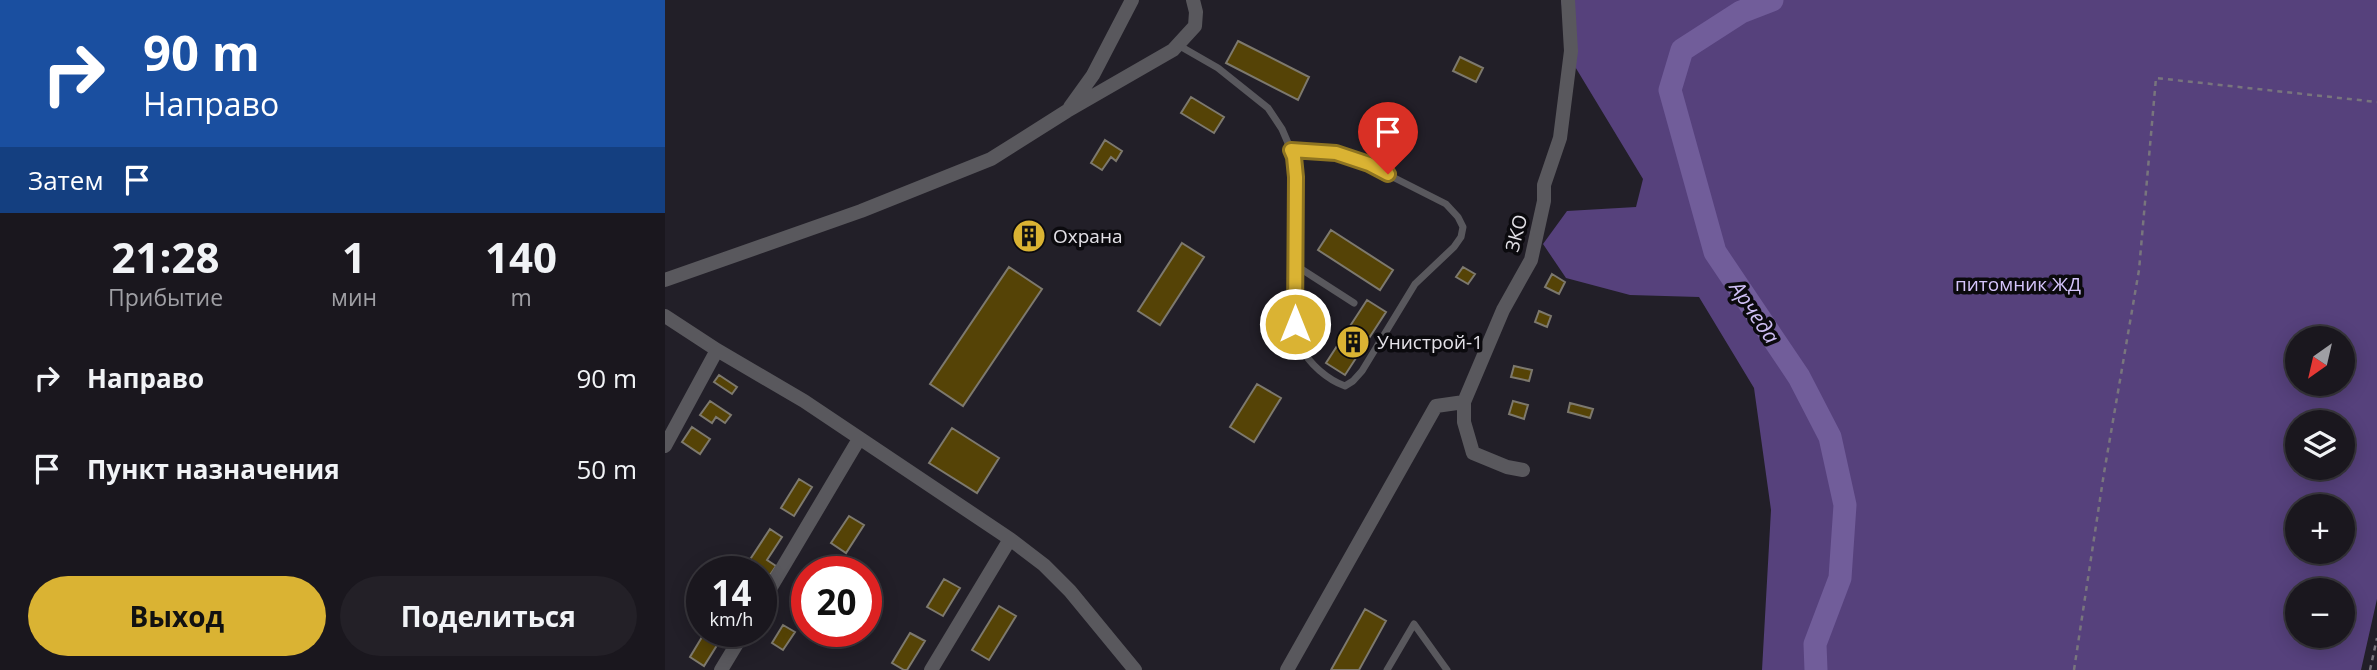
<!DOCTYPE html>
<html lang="ru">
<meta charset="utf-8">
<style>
body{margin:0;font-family:"Open Sans",sans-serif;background:#232027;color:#f1f3f6;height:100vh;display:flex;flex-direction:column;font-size:26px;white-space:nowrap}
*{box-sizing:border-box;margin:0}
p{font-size:23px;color:#9f9fa4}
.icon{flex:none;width:38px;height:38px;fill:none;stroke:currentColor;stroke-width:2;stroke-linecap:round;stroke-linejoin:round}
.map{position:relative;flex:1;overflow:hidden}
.drawer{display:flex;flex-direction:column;background:#1a171e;width:665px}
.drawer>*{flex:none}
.top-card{background:#1a4fa0;color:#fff;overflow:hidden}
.needle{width:46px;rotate:214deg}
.buttons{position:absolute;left:1620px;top:326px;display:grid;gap:14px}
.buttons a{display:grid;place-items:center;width:70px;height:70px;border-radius:50%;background:#1a171e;box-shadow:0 4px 18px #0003,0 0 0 2px #38363c;font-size:35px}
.speed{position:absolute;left:21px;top:556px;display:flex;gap:14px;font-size:35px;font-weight:700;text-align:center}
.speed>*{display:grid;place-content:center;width:91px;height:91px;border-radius:50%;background:#1a171e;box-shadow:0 4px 18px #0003,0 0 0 2px #38363c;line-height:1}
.speed small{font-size:18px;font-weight:400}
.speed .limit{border:10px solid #d22;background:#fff;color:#111}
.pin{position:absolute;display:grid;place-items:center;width:60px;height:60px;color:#fff;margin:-72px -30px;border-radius:50% 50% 50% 0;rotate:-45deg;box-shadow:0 0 7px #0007}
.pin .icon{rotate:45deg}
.me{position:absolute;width:77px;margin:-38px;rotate:0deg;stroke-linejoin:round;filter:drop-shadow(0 0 5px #0008)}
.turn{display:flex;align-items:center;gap:24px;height:147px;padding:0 28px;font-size:32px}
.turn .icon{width:91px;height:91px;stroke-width:2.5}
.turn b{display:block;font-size:49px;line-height:60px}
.then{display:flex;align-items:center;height:66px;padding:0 28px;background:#0003;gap:14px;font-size:26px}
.eta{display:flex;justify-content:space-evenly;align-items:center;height:119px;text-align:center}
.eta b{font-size:42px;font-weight:700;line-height:49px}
.primary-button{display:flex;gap:14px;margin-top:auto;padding:14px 28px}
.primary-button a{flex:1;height:80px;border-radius:42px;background:#dab333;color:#111;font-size:28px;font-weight:700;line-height:80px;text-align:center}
.primary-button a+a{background:#232027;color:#f1f3f6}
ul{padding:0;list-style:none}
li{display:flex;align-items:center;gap:21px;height:91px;padding:0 28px}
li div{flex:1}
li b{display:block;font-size:26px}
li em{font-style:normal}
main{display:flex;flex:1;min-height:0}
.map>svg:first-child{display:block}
.forest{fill:#56417c;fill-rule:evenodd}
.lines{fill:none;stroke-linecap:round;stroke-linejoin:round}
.river{stroke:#715d9a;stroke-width:23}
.building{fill:#554306;stroke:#7d796e;stroke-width:2}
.path{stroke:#78757d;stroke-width:2.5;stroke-dasharray:5 5;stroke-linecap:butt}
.lane{stroke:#59585d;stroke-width:7}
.street{stroke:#59585d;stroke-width:14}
.route-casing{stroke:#8e7421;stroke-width:18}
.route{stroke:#dab333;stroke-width:12}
.labels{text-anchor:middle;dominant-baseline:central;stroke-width:7;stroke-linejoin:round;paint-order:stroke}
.street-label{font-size:19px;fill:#e4e2e8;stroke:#0b0a0e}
.poi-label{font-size:19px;fill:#e4e2e8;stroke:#0b0a0e;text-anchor:start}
.park-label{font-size:19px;fill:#d5c5fb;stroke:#0b0a0e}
.water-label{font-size:21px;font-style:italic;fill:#cfbff5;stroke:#0b0a0e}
</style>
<main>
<section class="drawer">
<div class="top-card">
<div class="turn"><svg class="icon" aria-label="right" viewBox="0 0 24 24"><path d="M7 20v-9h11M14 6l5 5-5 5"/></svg><div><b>90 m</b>Направо</div></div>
<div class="then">Затем<svg class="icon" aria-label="arrive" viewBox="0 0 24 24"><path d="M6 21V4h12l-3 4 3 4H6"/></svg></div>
</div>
<div class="eta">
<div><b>21:28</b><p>Прибытие</p></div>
<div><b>1</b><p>мин</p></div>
<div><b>140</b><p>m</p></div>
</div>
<ul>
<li><svg class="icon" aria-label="right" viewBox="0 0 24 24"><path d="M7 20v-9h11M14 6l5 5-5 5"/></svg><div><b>Направо</b></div><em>90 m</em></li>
<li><svg class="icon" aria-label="arrive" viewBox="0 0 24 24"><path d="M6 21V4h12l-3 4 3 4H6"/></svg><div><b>Пункт назначения</b></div><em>50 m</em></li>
</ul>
<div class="primary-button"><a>Выход</a><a>Поделиться</a></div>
</section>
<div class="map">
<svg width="1712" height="670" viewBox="0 0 1712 670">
<rect width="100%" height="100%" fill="#221f28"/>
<path class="forest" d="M896 0H1712V599L1696 670H1097L1106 510 1089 388 1034 297 965 295 901 278 878 244 902 211 971 207 978 179 906 60ZM1633 338H1678V383H1633ZM1633 422H1678V467H1633ZM1633 506H1678V551H1633ZM1633 590H1678V635H1633Z"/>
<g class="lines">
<path class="river" d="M1107 0 1076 12 1017 50 1005 90 1050 252 1134 377 1165 437 1180 505 1175 578 1150 644 1151 670"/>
</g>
<path class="building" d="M573 41 644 77 633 100 561 63Z
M795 57 818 68 811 82 788 71Z
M526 97 559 117 549 133 516 113Z
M440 140 457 151 451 161 446 157 437 170 426 163Z
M363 227 372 234 364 245 355 238Z
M666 230 728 270 715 290 653 250Z
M517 243 539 257 495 325 473 311Z
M344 267 377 289 298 406 265 384Z
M798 267 810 274 803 284 791 277Z
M887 274 900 282 894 294 880 287Z
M702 300 721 312 680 375 661 363Z
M874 311 886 316 882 327 870 322Z
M849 366 867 370 864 381 846 377Z
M54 375 72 387 67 394 49 382Z
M592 384 616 398 589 442 565 427Z
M45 401 66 415 60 423 51 417 47 423 35 415Z
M848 401 863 405 859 419 844 414Z
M905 403 928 409 925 418 903 412Z
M27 427 45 439 35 454 17 442Z
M287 428 334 458 312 493 264 463Z
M134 479 147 487 129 516 116 508Z
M184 516 199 525 181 553 166 543Z
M105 529 117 537 102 560 111 566 105 575 84 561Z
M279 579 295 588 278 616 262 607Z
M334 606 351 616 324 660 307 650Z
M700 609 721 621 694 670H666Z
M118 625 130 632 118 650 107 643Z
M40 632 59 634 39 666 25 657Z
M245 633 260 641 242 670H239L227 663Z"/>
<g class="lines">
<path class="path" d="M1409 670 1439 473 1474 270 1491 78 1712 102
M1705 670 1712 638"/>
<path class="lane" d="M513 45 553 68 603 108 617 129 629 157 630 324C632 331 633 340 636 347 644 364 663 380 680 386L688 381 697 371 750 284 789 247 796 237 798 227 793 217 781 204 704 165 671 153 627 150
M630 265 689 303
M722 670 749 624 782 670"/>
<path class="street" d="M405 107 428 75 467 0
M0 280 196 211 326 159 402 111 508 50 530 26 531 12 528 0
M0 316 52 350 139 401 345 539 379 565 405 591 470 670
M0 446 52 350
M858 470 842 467 808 453 799 422V402L838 310 866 260 879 201V185L895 138 906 51 903 0
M96 604 194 439
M56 670 79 632
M266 670 345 539
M622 670 771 406 799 402"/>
</g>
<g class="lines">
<defs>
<path id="route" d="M630 324 631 177 629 157 626 150 671 153 704 164 723 174"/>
</defs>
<use href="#route" class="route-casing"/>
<use href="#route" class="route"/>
</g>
<defs>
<symbol id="building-disc" viewBox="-11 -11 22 22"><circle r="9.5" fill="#dab333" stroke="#0b0a0e"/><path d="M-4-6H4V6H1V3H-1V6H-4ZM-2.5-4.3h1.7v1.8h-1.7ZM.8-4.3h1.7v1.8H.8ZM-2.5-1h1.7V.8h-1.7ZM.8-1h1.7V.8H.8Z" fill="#111"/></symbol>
</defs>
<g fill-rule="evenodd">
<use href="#building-disc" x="345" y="217" width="38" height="38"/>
<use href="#building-disc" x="669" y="323" width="38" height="38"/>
</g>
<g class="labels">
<g class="street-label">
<text transform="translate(851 233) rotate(-75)">ЗКО</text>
</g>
<g class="poi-label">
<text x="388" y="236">Охрана</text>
<text x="712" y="342">Унистрой-1</text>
</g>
<g class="park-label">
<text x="1353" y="284">питомник ЖД</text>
</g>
<g class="water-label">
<text transform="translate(1090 312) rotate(56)">Арчеда</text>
</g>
</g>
</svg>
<div class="buttons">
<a><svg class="needle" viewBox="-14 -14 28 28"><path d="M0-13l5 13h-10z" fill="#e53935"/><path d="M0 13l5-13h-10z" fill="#9f9fa4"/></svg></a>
<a><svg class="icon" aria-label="layers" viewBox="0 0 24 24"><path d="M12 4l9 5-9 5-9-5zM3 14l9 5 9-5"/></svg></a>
<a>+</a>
<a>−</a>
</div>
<div class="speed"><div>14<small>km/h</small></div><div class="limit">20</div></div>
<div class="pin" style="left:723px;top:174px;background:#d93025"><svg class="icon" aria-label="arrive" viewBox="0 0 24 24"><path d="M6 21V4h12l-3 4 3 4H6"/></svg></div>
<svg class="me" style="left:630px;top:324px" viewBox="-20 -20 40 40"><circle r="17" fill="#dab333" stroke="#fff" stroke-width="3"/><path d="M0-11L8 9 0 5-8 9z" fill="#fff"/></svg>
</div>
</main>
